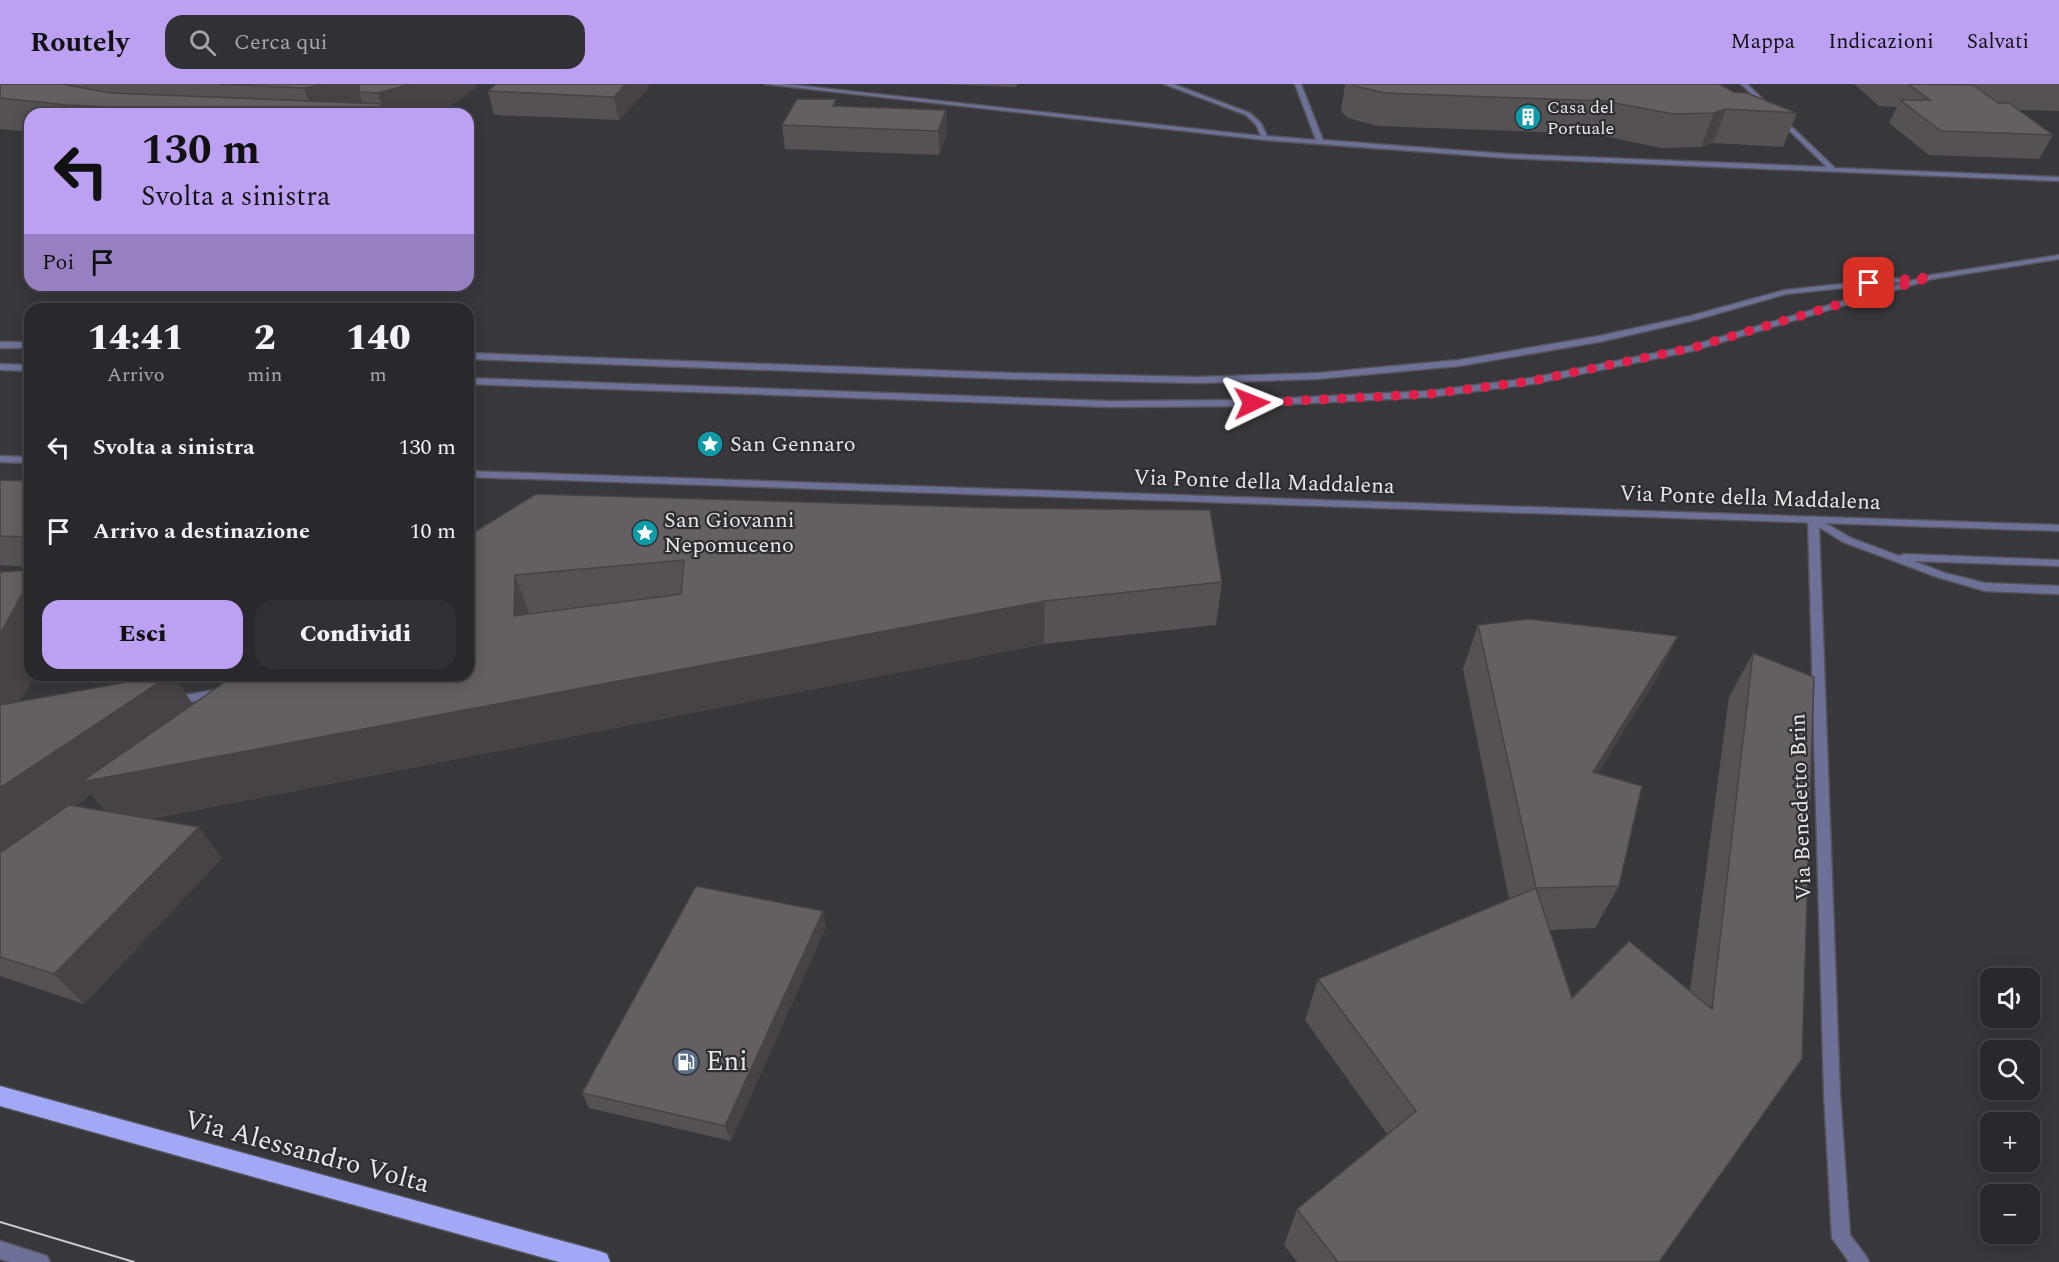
<!DOCTYPE html>
<html lang="it">
<meta charset="utf-8">
<style>
body{margin:0;font-family:Spectral,serif;background:#313135;color:#f1f3f6;height:100vh;display:flex;flex-direction:column;font-size:22px;white-space:nowrap}
*{box-sizing:border-box;margin:0}
p{font-size:20px;color:#a5a6aa}
.icon{flex:none;width:33px;height:33px;fill:none;stroke:currentColor;stroke-width:2;stroke-linecap:round;stroke-linejoin:round}
.map{position:relative;flex:1;overflow:hidden}
.sheet{position:absolute;left:24px;top:219px;width:450px;height:378px;display:flex;flex-direction:column;background:#29292d;border-radius:18px;box-shadow:0 3px 15px #0003,0 0 0 2px #454549}
.sheet>*{flex:none}
.hud{position:absolute;left:24px;top:24px;width:450px;height:183px;border-radius:18px;box-shadow:0 3px 15px #0003,0 0 0 2px #454549;background:#bca0f2;color:#111;overflow:hidden}
.buttons{position:absolute;left:1980px;top:884px;display:grid;gap:12px}
.buttons a{display:grid;place-items:center;width:60px;height:60px;border-radius:12px;background:#29292d;box-shadow:0 3px 15px #0003,0 0 0 2px #454549;font-size:30px}
.pin{position:absolute;display:grid;place-items:center;width:51px;height:51px;color:#fff;margin:-26px;border-radius:12px;box-shadow:0 3px 9px #0006}
.me{position:absolute;width:66px;margin:-33px;rotate:88deg;stroke-linejoin:round;filter:drop-shadow(0 0 4px #0008)}
.turn{display:flex;align-items:center;gap:21px;height:126px;padding:0 18px;font-size:27px}
.turn .icon{width:78px;height:78px;stroke-width:2.5}
.turn b{display:block;font-size:42px;line-height:51px}
.then{display:flex;align-items:center;height:57px;padding:0 18px;background:#0003;gap:12px;font-size:22px}
.eta{display:flex;justify-content:space-evenly;align-items:center;height:102px;text-align:center}
.eta b{font-size:36px;font-weight:800;line-height:42px}
.cta{display:flex;gap:12px;margin-top:auto;padding:12px 18px}
.cta a{flex:1;height:69px;border-radius:18px;background:#bca0f2;color:#111;font-size:24px;font-weight:800;line-height:69px;text-align:center}
.cta a+a{background:#313135;color:#f1f3f6}
ul{padding:0;list-style:none}
li{display:flex;align-items:center;gap:18px;height:84px;padding:0 18px}
li div{flex:1}
li b{display:block;font-size:22px}
li em{font-style:normal}
header{display:flex;align-items:center;gap:36px;box-sizing:border-box;height:84px;padding:0 30px;background:#bca0f2;color:#111}
header strong{font-size:28px}
nav{display:flex;gap:33px;margin-inline-start:auto;font-size:21px}
.search{width:420px;height:54px;background:#313135;display:flex;align-items:center;gap:15px;box-sizing:border-box;padding:0 21px;border-radius:18px;color:#a5a6aa;font-size:22px}
.map>svg:first-child{display:block}
.lines{fill:none;stroke-linecap:round;stroke-linejoin:round}
.service-casing{stroke:#535358;stroke-width:3}
.minor-casing{stroke:#535358;stroke-width:3}
.primary-casing{stroke:#535358;stroke-width:3}
.service{fill:#6d7197;fill-rule:evenodd}
.minor{fill:#6d7197;fill-rule:evenodd}
.primary{fill:#a1a8f5;fill-rule:evenodd}
.tram{stroke:#cbcbcf;stroke-width:2}
.wall{fill:#565254;fill-rule:evenodd}
.shaded-wall{fill:#464245}
.building{fill:#645f62;stroke:#464245;stroke-width:1.5;fill-rule:evenodd}
.route{stroke:#e11d48;stroke-width:10;stroke-dasharray:0 18}
.labels{text-anchor:middle;dominant-baseline:central;stroke-width:4.5;stroke-linejoin:round;paint-order:stroke}
.far-poi-label{font-size:18px;fill:#e7e7ea;stroke:#2d2d32;text-anchor:start}
.poi-label{font-size:22px;fill:#e7e7ea;stroke:#2d2d32;text-anchor:start}
.street-label{font-size:22px;fill:#e7e7ea;stroke:#2d2d32}
.near-poi-label{font-size:27px;fill:#e7e7ea;stroke:#2d2d32;text-anchor:start}
.near-street-label{font-size:27px;fill:#e7e7ea;stroke:#2d2d32}
</style>
<header>
<strong>Routely</strong>
<div class="search"><svg class="icon" aria-label="search" viewBox="0 0 24 24"><circle cx="10" cy="10" r="6"/><path d="M15 15l6 6"/></svg>Cerca qui</div>
<nav><a>Mappa</a><a>Indicazioni</a><a>Salvati</a></nav>
</header>
<div class="map">
<svg width="2059" height="1178" viewBox="0 0 2059 1178">
<rect width="100%" height="100%" fill="#37373c"/>
<g class="lines">
<defs>
<path id="service" d="M765 0H784L1261 52 1256 41 1246 31 1164 0H1173L1250 29 1261 39 1267 52 1316 56 1295 0H1301L1323 56 1507 70 1827 83 1741 0H1747L1835 84 2059 93V97L1507 74 1265 56Z
M2059 171V175L1932 195 1692 267 1532 300 1430 313 1252 322 1109 323 468 300V294L1109 317 1252 316 1430 307 1532 294 1690 262 1931 191Z
M1897 194 1901 196 1900 198 1786 210 1695 236 1599 258 1459 282 1317 295 1198 299 1011 295 468 275V269L1011 289 1198 293 1317 289 1459 276 1599 252 1690 232 1785 206Z
M0 258H30V264H0Z
M0 280 30 281V287L0 286Z
M1813 432 1851 454 1899 472 1904 470 2059 476V482L1913 477 1945 489 1985 499 2059 502V510L1985 507 1937 493 1843 458 1819 443 1840 1010 1850 1151 1866 1172 1869 1178H1849L1832 1154 1824 1010 1808 435Z
M221 605 225 606 227 609 225 612 173 621 167 617 173 613Z
M0 1157 47 1172 50 1178H10L0 1175Z"/>
<path id="minor" d="M0 372 30 373V379L0 378Z
M468 387 2059 441V447L468 393Z"/>
<path id="primary" d="M0 1002 599 1167 607 1170 610 1178H559L0 1022Z"/>
</defs>
<use href="#service" class="service-casing"/>
<use href="#minor" class="minor-casing"/>
<use href="#primary" class="primary-casing"/>
<use href="#service" class="service"/>
<use href="#minor" class="minor"/>
<use href="#primary" class="primary"/>
<path class="tram" d="M0 1138 134 1178"/>
</g>
<path class="wall" d="M0 0H476L477 3 444 26 431 30H30V48L0 45Z
M940 0H1018L1016 3Z
M1345 0H1720L1734 8 1797 29 1783 63 1713 59 1701 63 1661 64 1594 50 1378 42 1348 34 1341 27Z
M1854 0H2059V27L2019 26 2053 51 2039 75 1929 71 1889 39 1897 23 1879 22Z
M649 4 619 36 494 31 488 7Z
M946 26 947 50 939 71 785 65 782 41Z
M0 396 30 397V483L0 481Z
M468 452 1222 498 1216 541 1044 560 150 735 222 774 84 920 0 892V488L19 618 173 591 193 620 468 591ZM91 710 105 727 75 722Z
M1478 541 1678 552 1656 595 1598 689 1619 802 1595 844 1549 846 1572 914 1690 907 1729 613 1753 569 1814 593 1659 1178H1297L1284 1161 1297 1125 1387 1050 1305 936 1318 895 1509 815 1463 585Z
M823 827 826 843 731 1057 589 1024 582 1009Z"/>
<path class="shaded-wall" d="M324 0H363L359 8 365 26 314 30 304 4Z
M411 0H476L477 3 444 26 431 30H367L382 21 378 9Z
M626 0H648L649 4 619 36 614 13Z
M1726 25 1713 59 1701 63 1714 29Z
M946 26 947 50 939 71 938 47Z
M515 491 531 534 514 532Z
M30 496V591H36L11 631 0 633V550Z
M1045 517 1044 560 117 741 91 710 0 774V704L170 591H173L201 633Z
M1678 552 1656 595 1572 731 1593 688Z
M199 743 222 774 84 920 54 890Z
M823 827 826 843 731 1057 725 1042Z"/>
<path class="building" d="M0 0H62L110 9 384 20 367 30H277L67 21 0 14Z
M219 0H324L304 4Z
M359 0H411L378 9 359 8Z
M496 0H626L614 13 488 7Z
M1352 0H1719L1734 8 1747 9 1797 29 1726 25 1714 29 1673 30 1604 17 1385 9 1354 2Z
M1908 0 1973 1 1998 19H2009L2053 51 1941 47 1900 16H1930Z
M797 15H836L833 22 946 26 938 47 782 41Z
M0 396 30 397V453L0 452Z
M536 410 1002 424 1210 426 1222 498 1045 517 81 698 235 591H468V452ZM684 476 681 510 514 532 515 491Z
M30 486V496L0 550V488Z
M1529 535 1678 552 1593 688 1642 702 1619 802 1536 804 1478 541Z
M1753 569 1814 593 1802 975 1659 1178H1338L1297 1125 1416 1027 1318 895 1536 804 1572 914 1629 857 1712 925Z
M166 591H170L0 704V621Z
M69 721 199 743 54 890 0 873V769Z
M696 802 823 827 725 1042 582 1009Z"/>
<g class="lines">
<path class="route" d="M1252 319 1430 310 1532 297 1692 264 1931 193 1869 199"/>
</g>
<defs>
<symbol id="building-disc" viewBox="-11 -11 22 22"><circle r="9.5" fill="#0f9aa8" stroke="#2d2d32"/><path d="M-4-6H4V6H1V3H-1V6H-4ZM-2.5-4.3h1.7v1.8h-1.7ZM.8-4.3h1.7v1.8H.8ZM-2.5-1h1.7V.8h-1.7ZM.8-1h1.7V.8H.8Z" fill="#fff"/></symbol>
<symbol id="sight-disc" viewBox="-11 -11 22 22"><circle r="9.5" fill="#0f9aa8" stroke="#2d2d32"/><path d="M0-6L1.8-2.2L6-1.7L2.9 1.2L3.7 5.4L0 3.3L-3.7 5.4L-2.9 1.2L-6-1.7L-1.8-2.2Z" fill="#fff"/></symbol>
<symbol id="fuel-disc" viewBox="-11 -11 22 22"><circle r="9.5" fill="#5c6f8a" stroke="#2d2d32"/><path d="M-5.5-6h7V0h2V4h1.3V-2.5L3-4.5l.8-.8L6-3V5H2.5V1h-1V6h-7ZM-4.2-4.7v3.2H.2V-4.7Z" fill="#fff"/></symbol>
</defs>
<g fill-rule="evenodd">
<use href="#building-disc" x="1513" y="18" width="30" height="30"/>
<use href="#sight-disc" x="695" y="345" width="30" height="30"/>
<use href="#sight-disc" x="630" y="434" width="30" height="30"/>
<use href="#fuel-disc" x="671" y="963" width="30" height="30"/>
</g>
<g class="labels">
<g class="far-poi-label">
<text x="1547" y="23">Casa del<tspan x="1547" dy="21">Portuale</tspan></text>
</g>
<g class="poi-label">
<text x="730" y="360">San Gennaro</text>
<text x="664" y="436">San Giovanni<tspan x="664" dy="25">Nepomuceno</tspan></text>
</g>
<g class="street-label">
<text transform="translate(1264 398) rotate(2)">Via Ponte della Maddalena</text>
<text transform="translate(1750 414) rotate(2)">Via Ponte della Maddalena</text>
<text transform="translate(1801 723) rotate(-92)">Via Benedetto Brin</text>
</g>
<g class="near-poi-label">
<text x="706" y="978">Eni</text>
</g>
<g class="near-street-label">
<text transform="translate(307 1068) rotate(15)">Via Alessandro Volta</text>
</g>
</g>
</svg>
<div class="buttons">
<a><svg class="icon" aria-label="sound" viewBox="0 0 24 24"><path d="M4 9h4l5-4v14l-5-4H4zM17 9q2 3 0 6"/></svg></a>
<a><svg class="icon" aria-label="search" viewBox="0 0 24 24"><circle cx="10" cy="10" r="6"/><path d="M15 15l6 6"/></svg></a>
<a>+</a>
<a>−</a>
</div>
<div class="pin" style="left:1869px;top:199px;background:#d93025"><svg class="icon" aria-label="arrive" viewBox="0 0 24 24"><path d="M6 21V4h12l-3 4 3 4H6"/></svg></div>
<svg class="me" style="left:1252px;top:319px" viewBox="-20 -20 40 40"><path d="M0-17L14 15 0 8-14 15z" fill="#e11d48" stroke="#fff" stroke-width="4"/></svg>
<div class="hud">
<div class="turn"><svg class="icon" aria-label="left" viewBox="0 0 24 24"><path d="M17 20v-9H6M10 6l-5 5 5 5"/></svg><div><b>130 m</b>Svolta a sinistra</div></div>
<div class="then">Poi<svg class="icon" aria-label="arrive" viewBox="0 0 24 24"><path d="M6 21V4h12l-3 4 3 4H6"/></svg></div>
</div>
<section class="sheet">
<div class="eta">
<div><b>14:41</b><p>Arrivo</p></div>
<div><b>2</b><p>min</p></div>
<div><b>140</b><p>m</p></div>
</div>
<ul>
<li><svg class="icon" aria-label="left" viewBox="0 0 24 24"><path d="M17 20v-9H6M10 6l-5 5 5 5"/></svg><div><b>Svolta a sinistra</b></div><em>130 m</em></li>
<li><svg class="icon" aria-label="arrive" viewBox="0 0 24 24"><path d="M6 21V4h12l-3 4 3 4H6"/></svg><div><b>Arrivo a destinazione</b></div><em>10 m</em></li>
</ul>
<div class="cta"><a>Esci</a><a>Condividi</a></div>
</section>
</div>
